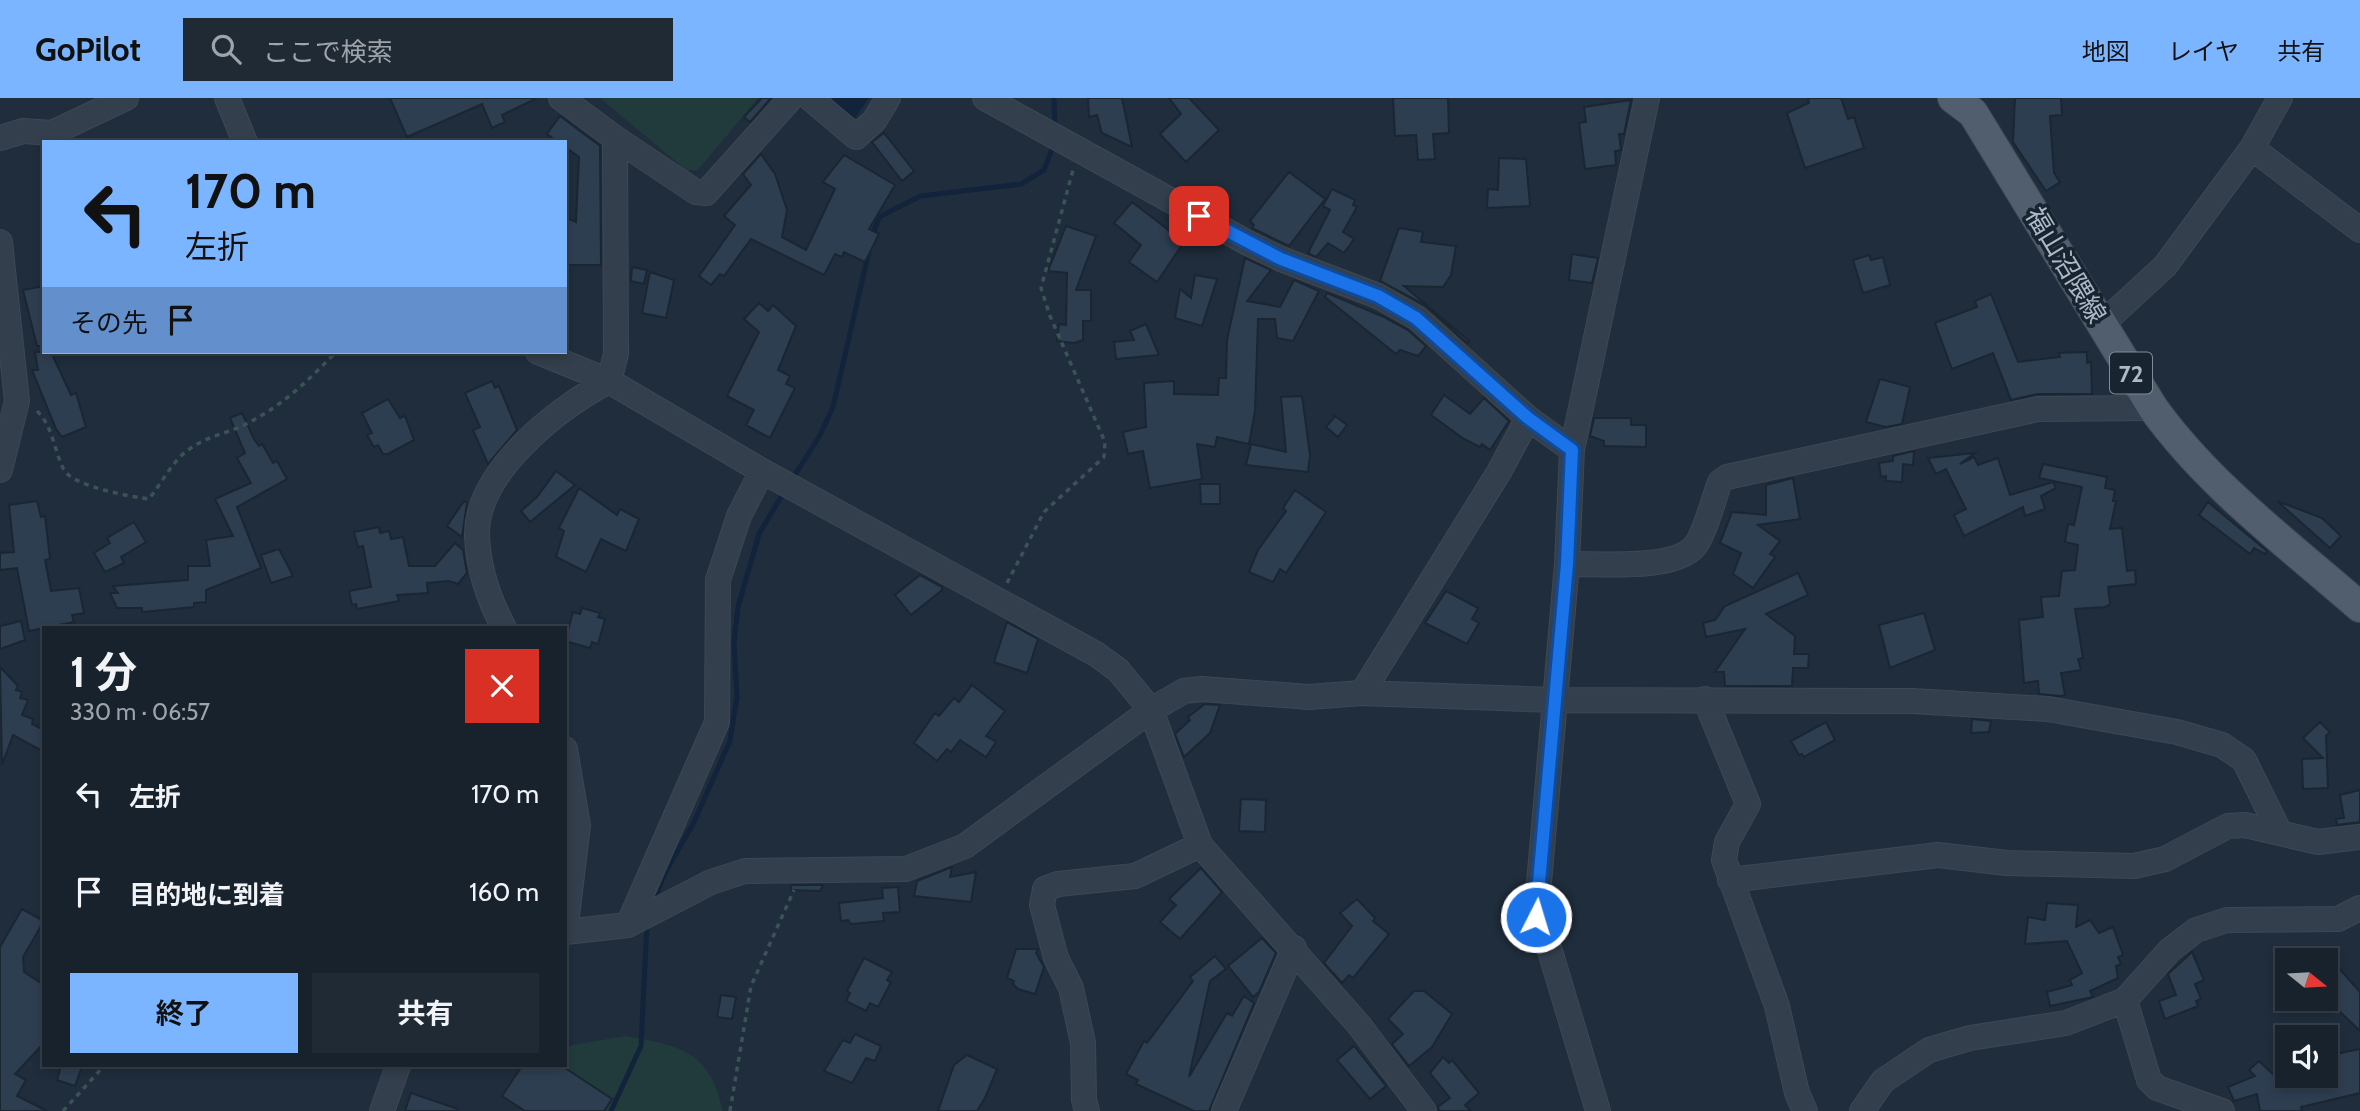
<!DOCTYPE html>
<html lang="ja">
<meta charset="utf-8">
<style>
body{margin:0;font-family:Cabin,"Noto Sans JP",sans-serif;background:#202a35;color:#f1f3f6;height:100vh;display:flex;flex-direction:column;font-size:26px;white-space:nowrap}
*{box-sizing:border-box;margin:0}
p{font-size:23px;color:#9ea4aa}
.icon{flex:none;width:38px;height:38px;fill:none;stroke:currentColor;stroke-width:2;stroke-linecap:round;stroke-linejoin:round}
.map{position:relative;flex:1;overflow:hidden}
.sheet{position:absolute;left:42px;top:528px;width:525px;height:441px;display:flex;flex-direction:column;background:#17222d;border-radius:0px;box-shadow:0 4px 10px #0003,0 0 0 2px #363f49}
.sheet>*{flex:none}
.hud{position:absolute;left:42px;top:42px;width:525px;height:214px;border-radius:0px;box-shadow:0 4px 10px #0003,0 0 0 2px #363f49;background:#7cb5ff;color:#111;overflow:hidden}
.needle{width:46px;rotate:108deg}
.tools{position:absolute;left:2275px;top:850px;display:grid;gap:14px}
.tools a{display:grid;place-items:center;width:63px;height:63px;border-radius:0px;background:#17222d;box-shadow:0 4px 10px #0003,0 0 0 2px #363f49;font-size:35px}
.pin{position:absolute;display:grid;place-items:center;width:60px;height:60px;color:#fff;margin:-30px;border-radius:14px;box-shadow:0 4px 10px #0006}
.me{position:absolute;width:77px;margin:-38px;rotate:5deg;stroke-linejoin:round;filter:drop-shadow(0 0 5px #0008)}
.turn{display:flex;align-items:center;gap:24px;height:147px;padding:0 28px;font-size:32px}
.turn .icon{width:91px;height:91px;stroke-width:2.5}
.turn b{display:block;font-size:49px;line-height:60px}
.then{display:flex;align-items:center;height:66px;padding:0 28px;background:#0003;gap:14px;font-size:26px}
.round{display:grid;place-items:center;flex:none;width:74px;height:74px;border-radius:0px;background:#202a35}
.overview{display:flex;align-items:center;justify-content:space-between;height:119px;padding:0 28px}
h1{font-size:42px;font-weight:700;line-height:52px}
.action{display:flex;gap:14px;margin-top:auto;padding:14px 28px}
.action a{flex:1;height:80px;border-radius:0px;background:#7cb5ff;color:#111;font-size:28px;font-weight:700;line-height:80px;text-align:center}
.action a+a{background:#202a35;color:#f1f3f6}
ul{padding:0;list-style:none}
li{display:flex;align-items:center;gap:21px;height:98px;padding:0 28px}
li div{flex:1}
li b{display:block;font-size:26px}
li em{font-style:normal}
header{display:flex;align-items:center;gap:42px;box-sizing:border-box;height:98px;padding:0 35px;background:#7cb5ff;color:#111}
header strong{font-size:33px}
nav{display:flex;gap:38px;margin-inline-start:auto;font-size:24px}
.search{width:490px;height:63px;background:#202a35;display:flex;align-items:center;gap:18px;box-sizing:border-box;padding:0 24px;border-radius:0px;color:#9ea4aa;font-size:26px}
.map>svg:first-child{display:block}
.green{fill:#213b3d}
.water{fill:#12243b}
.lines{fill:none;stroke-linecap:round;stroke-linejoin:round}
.stream{stroke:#12243b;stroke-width:5}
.building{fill:#2e3e51;stroke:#1b2633;stroke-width:2}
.minor-casing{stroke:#3d4855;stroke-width:26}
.major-casing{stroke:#3d4855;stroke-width:32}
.path{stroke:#3a5455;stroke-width:3.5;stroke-dasharray:5 5;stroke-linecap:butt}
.minor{stroke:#333f4c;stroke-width:24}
.major{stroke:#515e6d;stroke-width:30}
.route-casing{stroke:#114b97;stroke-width:18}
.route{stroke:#1a73e8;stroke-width:12}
.labels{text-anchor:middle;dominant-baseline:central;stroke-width:7;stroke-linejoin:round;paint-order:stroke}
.shield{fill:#192431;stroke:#818c9b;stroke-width:2}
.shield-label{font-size:24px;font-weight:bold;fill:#aeb9c8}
.street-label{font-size:26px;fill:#aeb9c8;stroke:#192431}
</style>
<header>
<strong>GoPilot</strong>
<div class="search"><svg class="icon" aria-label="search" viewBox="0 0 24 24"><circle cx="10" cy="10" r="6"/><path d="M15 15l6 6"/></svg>ここで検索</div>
<nav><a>地図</a><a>レイヤ</a><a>共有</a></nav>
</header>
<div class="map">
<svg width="2360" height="1013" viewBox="0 0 2360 1013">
<rect width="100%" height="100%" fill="#1f2d3c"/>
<path class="green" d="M600 0H758L698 72H686Z
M626 938C681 948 709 952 723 1013H533L545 972 549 968H565V953L572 947Z"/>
<path class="water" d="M833 0H869L855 20 830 3Z"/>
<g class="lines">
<path class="stream" d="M1054 0 1055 30
M872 140 879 119 921 98 1021 86 1044 72 1054 46
M791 383 819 339 833 309 869 153
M653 804 665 775 694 724 730 643 737 598 734 544 738 509 759 436 784 394
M611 1013 641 948 647 827"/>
</g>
<path class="building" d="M390 0H537L502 17 505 24 492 30 482 6 407 39Z
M762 0H771L750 24 744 19Z
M1088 0H1122L1132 49 1102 35 1097 17 1089 19Z
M1169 0H1189L1219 32 1186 64 1160 36 1181 16Z
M1393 0H1448L1449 35 1433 36 1435 61 1418 62 1416 37 1395 38Z
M1808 0H1841L1848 21 1854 19 1864 50 1805 70 1787 15 1809 5Z
M2015 0H2061L2062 17 2050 18 2054 75 2060 84 2046 93 2013 44Z
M1631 2 1624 36H1619L1621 52 1615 53 1616 67 1585 71 1579 25 1586 24 1584 9Z
M560 18 600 48 601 167H565V119L576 124 579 59 565 49V44H558L547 36Z
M884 35 914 73 902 83 872 44Z
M761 56 775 76 787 112 782 139 806 152 835 91 823 84 844 57 895 87 869 131 879 136 865 164 844 154 842 159 835 156 824 177 751 141 724 178 720 176 711 187 699 178 735 127 724 118 751 87 743 76Z
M1499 60 1526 61 1530 108 1487 110 1488 91 1498 92Z
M1289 74 1325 101 1289 148 1252 130 1254 127 1250 123Z
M1332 91 1355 102 1353 107 1357 109 1343 134 1354 141 1344 155 1328 145 1316 159 1308 155 1330 112 1323 108Z
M1132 104 1184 144 1157 184 1129 164 1141 147 1114 125Z
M1066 128 1096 138 1076 192H1091V223H1083V242L1074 245 1057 243 1059 226 1066 227 1067 175 1048 173Z
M1399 130 1423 134 1421 144 1456 148 1451 177 1443 189 1404 188 1469 243 1467 245 1425 207 1380 183Z
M1572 156 1598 160 1592 185 1569 182Z
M1869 157 1871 162 1883 159 1890 187 1863 195 1853 162Z
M1245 160 1271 172 1247 203 1280 209 1294 182 1319 193 1293 243 1277 240 1275 221H1258L1255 313 1249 346 1217 339 1215 349 1197 346 1202 381 1150 390 1143 353 1128 356 1123 334 1146 329 1144 285 1174 283V296L1218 297 1219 280H1226L1227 242Z
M632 169 647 172 644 186 631 183Z
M650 174 674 182 666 220 642 215Z
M1195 177 1217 181 1202 228 1175 220 1180 191 1191 200Z
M44 188V248H37L23 192Z
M1327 195 1384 219 1408 232 1426 248 1418 258 1400 252 1396 256 1325 199Z
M1991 196 2018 264 2060 259 2059 255 2087 254V265L2091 264 2092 296H2038L2011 302 1993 255 1952 271 1935 225 1977 209 1975 203Z
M759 205 768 213 773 207 796 228 778 272 790 278 786 286 795 290 770 340 746 327 754 312 727 298 759 234 744 221Z
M1146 226 1159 257 1116 261 1114 244 1134 242 1130 233Z
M35 254H51L71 297 76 295 86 329 62 339 56 331 32 272H38Z
M1880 281 1910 289 1902 326 1886 329 1866 324Z
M492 283 495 290 499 288 517 332 488 366 473 332 480 329 465 295Z
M1444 297 1470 316 1484 300 1509 323 1490 352 1482 346 1480 349 1464 341 1431 317Z
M1302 298 1310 357 1308 374 1246 367 1251 346 1286 354 1281 299Z
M388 301 400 320 405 318 414 342 388 356H383L378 347 374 349 367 337 372 335 362 315Z
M242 315 254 341 259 348 262 346 273 365 277 363 287 381 237 409 261 470 206 492V504L194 505V509L142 514V510H117L110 495H118L113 488 188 482V468H210L206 442 233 438 215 401 251 385 237 360 245 355 230 320Z
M1335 318 1347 327 1338 339 1326 329Z
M1594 320H1631V327H1646V349L1604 348V343L1590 338Z
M1914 353 1913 367 1903 366 1902 384 1886 383V378L1881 379 1879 365 1893 363V358Z
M1975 355 1960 366 1974 359 1978 367 1998 360 2010 397 2053 384 2056 390 2041 398 2045 411 2025 418 2023 409 1964 438 1954 417 1966 411 1946 371 1936 376 1928 360Z
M2043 366 2107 379 2105 390 2115 392 2113 403H2116L2110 431 2122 430 2127 473 2135 472 2136 486 2108 489 2110 506 2105 509 2075 511 2083 560 2078 561 2081 572 2061 575 2065 597 2060 598 2039 596 2038 583 2024 585 2019 522 2043 519 2041 499 2059 498 2062 473 2075 472 2078 447 2065 444 2068 426 2074 427 2082 389 2039 380Z
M556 373 575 387 530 424 521 413 537 399Z
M1793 380 1800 421 1758 427 1780 443 1770 456 1775 459 1753 490 1733 476 1741 455 1720 445 1732 414 1766 417V387Z
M1200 386H1220V406H1201Z
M579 390 617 417 620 411 639 421 626 453 601 441 586 474 556 459 564 433 559 430Z
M1295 392 1326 414 1286 475 1280 471 1273 484 1249 474 1258 452 1286 413 1283 410Z
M37 403 41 419 45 418 50 461 45 462 51 493 79 490 84 515 72 517 74 524 29 533 17 470 0 472V455L14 454 9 407Z
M464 403 467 405 462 439 447 428Z
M2277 403 2322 420 2341 438 2330 450Z
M2208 404 2267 453 2265 456 2254 450 2250 456 2199 417Z
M134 424 146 444 121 459 124 465 105 474 94 455 110 445 107 440Z
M379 429 380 435 389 433 391 441 403 439 409 468H435L455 445 463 452 467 475 458 486 449 483 427 485 428 495 397 497 399 503 357 511 356 506 352 507 349 493 371 489 363 448 358 449 354 434Z
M279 451 293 478 271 485 261 457Z
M1798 475 1808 497 1766 516 1795 538 1794 556H1809L1808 570H1793L1792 588H1725L1724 574H1715L1745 531 1706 539 1703 525 1715 522 1725 508Z
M920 477 942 489V492L911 517 895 497Z
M1446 493 1478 510 1472 521 1479 525 1467 546 1425 525Z
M582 510 600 515 598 519 605 521 598 546 592 544 590 550 565 543 573 514 580 516Z
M1924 515 1935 552 1890 570 1879 527Z
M21 523 25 542 0 551V528Z
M1007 524 1038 541 1027 575 994 564Z
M0 569 18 588 16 592 22 594 20 600 28 602 22 617 33 621 32 626 44 632V654L13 637 2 667Z
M972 587 1005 613 986 638 996 644 986 659 960 642 951 654 947 651 937 663 914 645 935 615 939 618 954 600 959 604Z
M1205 606 1220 607 1210 635 1184 659 1175 636 1190 622 1188 619Z
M1972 621 1991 623 1989 634 1971 635Z
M1826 624 1835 642 1804 659 1802 656 1799 657 1791 643Z
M2320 624 2330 634 2326 638 2328 690 2303 691 2302 661 2323 660 2303 640Z
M2360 692V724L2337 727 2336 721 2344 720 2340 697Z
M1241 701 1266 702 1265 734 1239 733Z
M952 769 950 779 976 774 971 804 914 798 917 783Z
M1201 770 1222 794 1180 841 1160 824 1176 807 1169 801Z
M791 787H823L820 793 791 792Z
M898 789 900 814 883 815 884 823 851 826 848 822 841 823 839 805 883 800 882 790Z
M1357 801 1375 820 1373 823 1389 836 1353 880 1349 877 1342 885 1324 865 1352 828 1340 815Z
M2047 805 2078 807 2076 829 2090 822 2099 835 2113 829 2123 857 2118 859 2121 866 2116 868 2118 880 2090 893 2093 899 2050 908 2047 894 2072 887 2070 882 2082 875 2067 843 2025 846 2028 819 2045 822Z
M22 811 44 823 23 859 24 874 44 887V945L15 976 26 982 17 998 47 1013H0V849Z
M1262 840 1276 855 1259 894 1253 899 1228 868Z
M1016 851H1038L1036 855 1044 869 1035 896 1018 891 1013 886 1014 883 1007 880Z
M2192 854 2204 882 2195 886 2201 901 2196 903 2198 908 2165 921 2159 903 2176 897 2168 876Z
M1215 858 1226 871 1210 883 1189 979 1227 915 1232 918 1244 898 1254 905 1209 1013H1194L1136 986 1138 982 1126 976 1144 943 1147 945 1193 883 1190 879Z
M864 860 892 874 887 882 891 884 878 909 870 905 866 913 846 903 850 895 847 893Z
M2337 868 2360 894V933L2332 906 2338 900 2326 889V880Z
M1414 893H1424L1452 916 1432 949 1409 968 1392 946 1403 936 1388 921Z
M721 897 736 899 732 921 717 919Z
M855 936 881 948 875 963 866 960 852 985 824 973 843 942 850 945Z
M1354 948 1386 988 1370 1001 1337 962Z
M2360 951V995L2301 1009 2302 1013H2260L2257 996 2234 1003 2228 989 2255 978 2249 972 2259 963 2278 981 2326 978V958Z
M967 957 997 971 985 1000 977 1013H938L954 967Z
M1443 959 1449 965 1452 962 1479 995 1465 1007 1471 1013H1439L1438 1009 1450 1000 1430 975Z
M61 968H82L75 988 57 982Z
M522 968H562L612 1001 604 1013H525L502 998Z
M411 995 458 1011 457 1013H405Z"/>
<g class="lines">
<defs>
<path id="minor" d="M227 0 245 44
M810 0 856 39 874 23 888 0
M985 0 1248 145 1281 161 1378 198 1417 220 1528 320 1572 352
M0 40 23 33 52 35 126 0
M615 40 696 94 706 95 791 0
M2252 50 2360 132
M0 144 17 303 0 372
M2102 226 2165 168 2252 50 2280 0
M538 254 609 283 762 373 1096 556 1118 572 1151 612 1200 747 1359 927 1424 1013
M1567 466C1598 465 1672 473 1694 449 1704 439 1714 399 1720 384L1727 379 2038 311 2153 310
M504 530C489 502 478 469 477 437 476 373 558 310 609 283L616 256 615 40 561 0
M1362 595 1499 374 1528 320
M1705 601 1748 706 1727 744 1724 762 1777 908 1797 995 1805 1013
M565 651 578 728 565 834
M1730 782 1938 757 2007 765 2134 768 2165 761 2228 728 2245 727 2318 744 2360 739
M628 827 717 624 718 482 739 418 762 373
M565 834 628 827 711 784 745 773 906 771 965 748 1151 612 1184 593 1202 591 1309 599 1362 595 1554 602 1912 603 2048 611 2177 634 2222 647 2244 662 2280 735
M2125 902 2149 982 2157 990 2222 1013
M382 1013 398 968
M1087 1013 1084 1002 1083 945 1071 890 1056 860 1042 807 1045 791 1058 786 1135 778 1200 747
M1224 1013 1294 850
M1598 1013 1550 853 1536 819 1567 466 1572 352 1647 0
M1862 1013 1883 983 1929 952 1970 940 2066 925 2125 902 2170 852 2196 832 2227 822 2338 821 2360 810"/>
<path id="major" d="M1953 0 1973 15 2153 310C2209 388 2288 446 2360 509"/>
</defs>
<use href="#minor" class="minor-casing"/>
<use href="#major" class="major-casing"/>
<path class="path" d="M37 313C53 328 54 353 64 372 73 388 131 399 149 401 160 387 169 370 181 358 199 340 223 337 244 327 281 309 308 283 336 254
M1007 485 1044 414 1104 359 1105 344 1050 218 1041 190 1073 72
M63 1013 104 968
M730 1013 751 888 794 792"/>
<use href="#minor" class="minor"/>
<use href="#major" class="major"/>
</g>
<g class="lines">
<defs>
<path id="route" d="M1199 118 1281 161 1378 198 1416 220 1528 320 1572 352 1567 466 1536 819"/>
</defs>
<use href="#route" class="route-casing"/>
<use href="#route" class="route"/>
</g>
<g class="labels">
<rect class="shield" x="2110" y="254.5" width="42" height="41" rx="5"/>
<g class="shield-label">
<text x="2131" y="275">72</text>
</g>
<g class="street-label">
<text transform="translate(2066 167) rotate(59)">福山沼隈線</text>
</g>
</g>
</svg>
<div class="tools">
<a><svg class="needle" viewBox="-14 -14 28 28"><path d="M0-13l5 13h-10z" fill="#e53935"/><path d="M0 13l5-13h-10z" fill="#9ea4aa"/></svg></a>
<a><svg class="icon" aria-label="sound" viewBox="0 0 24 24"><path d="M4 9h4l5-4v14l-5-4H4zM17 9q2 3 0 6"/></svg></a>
</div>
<div class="pin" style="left:1199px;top:118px;background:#d93025"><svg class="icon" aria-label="arrive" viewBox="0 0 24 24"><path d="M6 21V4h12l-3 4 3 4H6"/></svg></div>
<svg class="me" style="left:1536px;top:819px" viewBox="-20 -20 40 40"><circle r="17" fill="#1a73e8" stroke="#fff" stroke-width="3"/><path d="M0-11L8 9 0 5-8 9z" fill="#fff"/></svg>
<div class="hud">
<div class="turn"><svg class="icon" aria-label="left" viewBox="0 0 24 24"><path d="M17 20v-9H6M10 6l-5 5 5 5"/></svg><div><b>170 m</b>左折</div></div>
<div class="then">その先<svg class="icon" aria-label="arrive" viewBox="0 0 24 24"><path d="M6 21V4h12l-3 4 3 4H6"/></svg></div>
</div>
<section class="sheet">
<div class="overview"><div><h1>1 分</h1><p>330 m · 06:57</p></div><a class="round" style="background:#d93025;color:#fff"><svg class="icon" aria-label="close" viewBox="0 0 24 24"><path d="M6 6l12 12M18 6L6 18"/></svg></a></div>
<ul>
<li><svg class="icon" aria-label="left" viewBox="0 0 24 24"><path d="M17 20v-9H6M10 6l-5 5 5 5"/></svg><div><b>左折</b></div><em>170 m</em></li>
<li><svg class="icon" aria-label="arrive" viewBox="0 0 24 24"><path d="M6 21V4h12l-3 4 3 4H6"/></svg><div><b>目的地に到着</b></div><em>160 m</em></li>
</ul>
<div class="action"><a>終了</a><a>共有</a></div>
</section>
</div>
